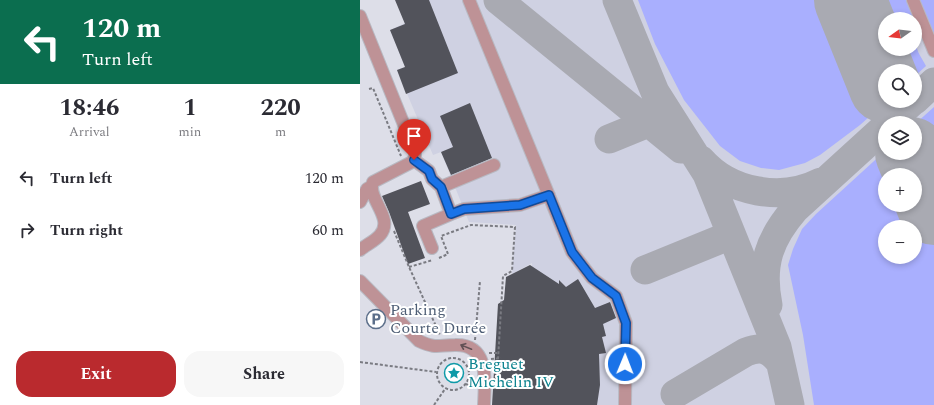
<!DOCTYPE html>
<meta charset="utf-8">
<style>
body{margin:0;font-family:Spectral,serif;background:#f7f7f7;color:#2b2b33;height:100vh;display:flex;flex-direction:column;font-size:15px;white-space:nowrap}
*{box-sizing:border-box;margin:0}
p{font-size:13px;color:#7c7c81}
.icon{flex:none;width:22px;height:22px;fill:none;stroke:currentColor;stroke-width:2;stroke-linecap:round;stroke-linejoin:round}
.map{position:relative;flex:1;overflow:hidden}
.drawer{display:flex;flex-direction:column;background:#fff;width:360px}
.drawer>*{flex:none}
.top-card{background:#0b6e4f;color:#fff;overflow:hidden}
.needle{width:26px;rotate:256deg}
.controls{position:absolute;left:518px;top:12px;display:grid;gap:8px}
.controls a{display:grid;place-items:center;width:44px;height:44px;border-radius:50%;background:#fff;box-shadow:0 2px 6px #0003;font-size:20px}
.pin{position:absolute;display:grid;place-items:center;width:34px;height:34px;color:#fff;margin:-41px -17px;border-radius:50% 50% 50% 0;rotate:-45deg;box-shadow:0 0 4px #0007}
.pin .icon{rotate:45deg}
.me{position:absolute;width:44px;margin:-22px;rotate:1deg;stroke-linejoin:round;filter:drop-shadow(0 0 3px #0008)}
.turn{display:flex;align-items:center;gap:14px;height:84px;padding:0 16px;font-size:18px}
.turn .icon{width:52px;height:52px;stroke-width:2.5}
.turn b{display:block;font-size:28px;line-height:34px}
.eta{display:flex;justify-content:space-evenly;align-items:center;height:68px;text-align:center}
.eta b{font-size:24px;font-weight:700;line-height:28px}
.button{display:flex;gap:8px;margin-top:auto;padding:8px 16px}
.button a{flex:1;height:46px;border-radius:16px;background:#ba2a2e;color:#fff;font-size:16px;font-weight:700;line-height:46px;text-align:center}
.button a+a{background:#f7f7f7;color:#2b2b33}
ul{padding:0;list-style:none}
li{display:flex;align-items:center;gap:12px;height:52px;padding:0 16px}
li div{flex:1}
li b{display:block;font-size:15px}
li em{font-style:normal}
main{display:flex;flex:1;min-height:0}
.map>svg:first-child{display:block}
.built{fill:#cfd1e2;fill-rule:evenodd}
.green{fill:#a9affe;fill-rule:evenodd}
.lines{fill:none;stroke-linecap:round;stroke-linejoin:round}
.taxiway{stroke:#a9aab2;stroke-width:29}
.runway{stroke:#a9aab2;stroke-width:72}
.building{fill:#52535b}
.minor-casing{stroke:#b8b9c2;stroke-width:14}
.path{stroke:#7a7b82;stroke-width:2;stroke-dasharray:3 2;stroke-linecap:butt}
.minor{stroke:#be9296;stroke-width:12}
.oneway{stroke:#625155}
.route-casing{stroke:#114b97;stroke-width:10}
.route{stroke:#1a73e8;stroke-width:7}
.labels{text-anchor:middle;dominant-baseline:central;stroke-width:4;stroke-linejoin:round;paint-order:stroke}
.service-label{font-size:16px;fill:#4e5e75;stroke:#fff;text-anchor:start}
.culture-label{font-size:16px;fill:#0d838f;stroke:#fff;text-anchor:start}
</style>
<main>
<section class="drawer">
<div class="top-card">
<div class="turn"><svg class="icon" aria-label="left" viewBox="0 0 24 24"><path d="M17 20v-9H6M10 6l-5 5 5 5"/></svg><div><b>120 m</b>Turn left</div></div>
</div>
<div class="eta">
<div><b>18:46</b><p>Arrival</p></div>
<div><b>1</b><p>min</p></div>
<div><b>220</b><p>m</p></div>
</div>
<ul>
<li><svg class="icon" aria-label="left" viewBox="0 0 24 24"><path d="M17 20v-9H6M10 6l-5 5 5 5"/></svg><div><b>Turn left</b></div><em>120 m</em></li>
<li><svg class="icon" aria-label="right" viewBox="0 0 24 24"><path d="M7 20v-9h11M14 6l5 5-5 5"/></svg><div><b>Turn right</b></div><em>60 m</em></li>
</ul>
<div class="button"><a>Exit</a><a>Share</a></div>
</section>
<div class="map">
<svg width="574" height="405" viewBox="0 0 574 405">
<rect width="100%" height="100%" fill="#dddee8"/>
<path class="built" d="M41 0H574V405H162L172 263 152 274 156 225 109 222 81 152 73 155 37 70 45 67 30 30 45 23ZM525 19H555V49H525ZM525 71H555V101H525ZM525 123H555V153H525ZM525 175H555V205H525ZM525 227H555V257H525Z"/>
<path class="green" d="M278 0H574V45L561 34C551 46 560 54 566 66L555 76V71H525V101H527L500 125 460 155 445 163 419 170 401 168 380 161 360 146 324 100 295 44ZM525 19H555V49H525Z
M574 107V405H454L443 335 428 265 433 249 442 229 456 214 525 151V153H555V124ZM525 175H555V205H525ZM525 227H555V257H525Z"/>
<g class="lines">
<path class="taxiway" d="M138 0 321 149
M257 0 295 92 347 174 417 347 430 405
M555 100 574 82
M529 123 553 101
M249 139 293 121H304
M341 160C370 193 422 202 461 182
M285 270 371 235
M408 305C400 265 409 239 435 209L525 127
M315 394 386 352C402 346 409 349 420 362"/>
<path class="runway" d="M490 0 525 87
M551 153 574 209"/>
</g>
<path class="building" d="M35 0H69L98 73 46 94 37 70 45 67 30 30 45 24Z
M110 103 132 158 91 175 81 152 93 147 80 116Z
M61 181 70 204 48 212 65 258 48 264 29 212 22 196Z
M170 265 199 284V280L206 287 218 279 235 308 250 302 256 318 243 324 246 336 242 337 246 353 239 354 240 385 237 405H132L138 304 144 300 146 277Z"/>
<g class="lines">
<defs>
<path id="minor" d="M109 0 212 252 232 278 256 296 266 323 265 405
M553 0 574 51
M0 16 55 152V157L52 162 13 182C6 198 35 218 20 235 15 241 6 245 0 250
M54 160 69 171 72 179 81 187 91 214 63 226 72 248
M81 187 134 165
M0 202 7 189 12 186
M91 214 104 209 160 205 189 195
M0 281 59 341C76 349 78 345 95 345 130 344 125 381 124 405"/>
</defs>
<use href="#minor" class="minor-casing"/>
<path class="path" d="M9 89 13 88 41 156
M34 231 49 267 80 335
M79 258 88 254 81 236 111 225 155 227 152 271 143 276 137 376
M49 267 73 260
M115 340 120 281
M129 353H138
M77 374a16 16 0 1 1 32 0a16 16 0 1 1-32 0Z
M131 359 141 358
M0 362 76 372
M106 384 114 388
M74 405 85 389"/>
<use href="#minor" class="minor"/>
</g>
<defs><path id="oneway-shaft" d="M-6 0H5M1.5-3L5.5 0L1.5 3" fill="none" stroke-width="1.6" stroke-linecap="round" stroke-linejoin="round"/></defs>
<use class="oneway" href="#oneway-shaft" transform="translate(106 347) rotate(-158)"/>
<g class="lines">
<defs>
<path id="route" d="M54 160 69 171 72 179 81 187 91 214 104 209 160 205 189 195 212 252 232 278 256 296 266 323 265 364"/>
</defs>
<use href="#route" class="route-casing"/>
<use href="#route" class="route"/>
</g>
<defs>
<symbol id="parking-ring" viewBox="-11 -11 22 22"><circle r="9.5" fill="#fff" stroke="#5c6f8a" stroke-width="1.5"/><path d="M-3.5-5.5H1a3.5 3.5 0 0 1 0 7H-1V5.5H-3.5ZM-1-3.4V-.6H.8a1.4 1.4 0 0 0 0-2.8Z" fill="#5c6f8a"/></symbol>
<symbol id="sight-ring" viewBox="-11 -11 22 22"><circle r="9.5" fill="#fff" stroke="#0f9aa8" stroke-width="1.5"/><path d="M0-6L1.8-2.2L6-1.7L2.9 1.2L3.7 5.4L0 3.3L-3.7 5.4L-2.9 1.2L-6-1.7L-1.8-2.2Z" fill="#0f9aa8"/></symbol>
</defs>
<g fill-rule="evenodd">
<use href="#parking-ring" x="5" y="308" width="22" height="22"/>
<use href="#sight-ring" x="83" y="362" width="22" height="22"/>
</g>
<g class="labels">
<g class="service-label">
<text x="30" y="310">Parking<tspan x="30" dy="18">Courte Durée</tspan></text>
</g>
<g class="culture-label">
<text x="108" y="364">Breguet<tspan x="108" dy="18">Michelin IV</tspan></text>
</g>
</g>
</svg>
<div class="controls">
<a><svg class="needle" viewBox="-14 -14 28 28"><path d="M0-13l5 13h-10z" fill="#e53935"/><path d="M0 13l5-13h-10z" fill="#7c7c81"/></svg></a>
<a><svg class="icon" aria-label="search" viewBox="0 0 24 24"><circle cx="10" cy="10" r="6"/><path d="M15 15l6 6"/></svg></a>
<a><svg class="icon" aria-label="layers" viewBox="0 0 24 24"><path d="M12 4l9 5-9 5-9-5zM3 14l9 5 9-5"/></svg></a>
<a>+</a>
<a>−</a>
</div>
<div class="pin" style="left:54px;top:160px;background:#d93025"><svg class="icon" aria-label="arrive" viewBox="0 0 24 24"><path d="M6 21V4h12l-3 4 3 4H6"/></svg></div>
<svg class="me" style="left:265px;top:364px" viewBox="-20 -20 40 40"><circle r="17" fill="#1a73e8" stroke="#fff" stroke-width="3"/><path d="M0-11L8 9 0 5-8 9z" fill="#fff"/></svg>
</div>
</main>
